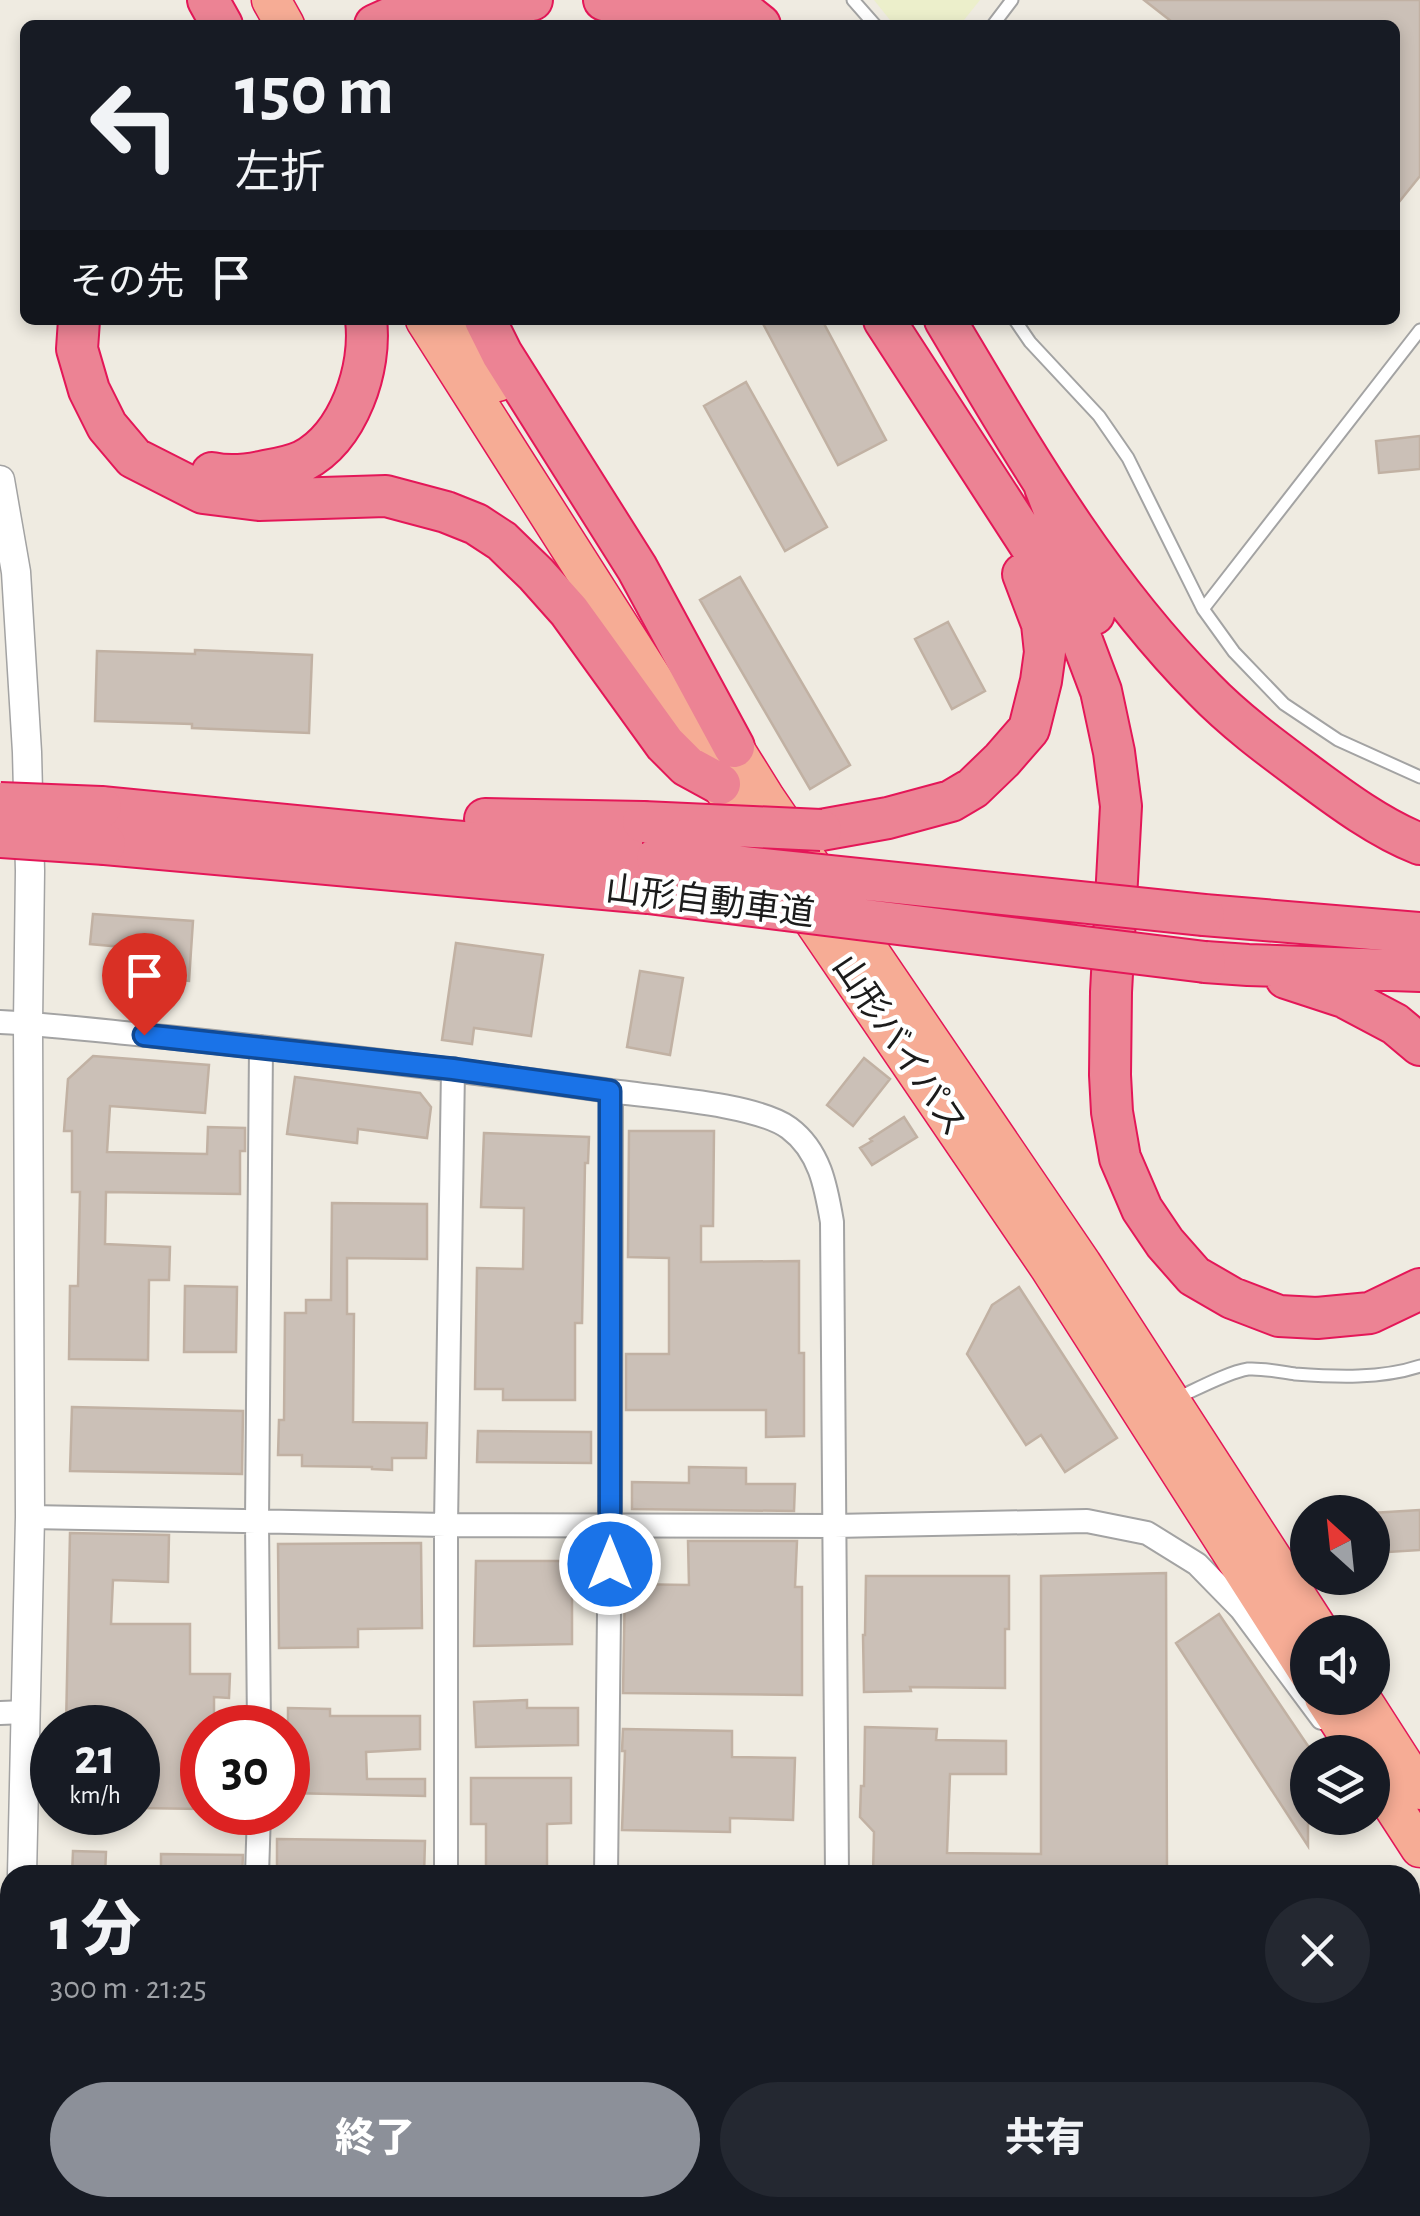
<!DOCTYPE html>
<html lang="ja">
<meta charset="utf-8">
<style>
body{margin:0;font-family:"Alegreya Sans","Noto Sans JP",sans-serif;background:#242831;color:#f1f3f6;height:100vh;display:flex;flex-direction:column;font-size:38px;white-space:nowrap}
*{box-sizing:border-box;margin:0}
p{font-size:32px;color:#9ea1a6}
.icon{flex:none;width:55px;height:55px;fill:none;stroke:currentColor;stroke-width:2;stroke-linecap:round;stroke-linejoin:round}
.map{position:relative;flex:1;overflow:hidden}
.drawer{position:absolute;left:0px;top:1865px;width:1420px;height:352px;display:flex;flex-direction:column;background:#171b24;border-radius:30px 30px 0 0;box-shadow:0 5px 15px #0003}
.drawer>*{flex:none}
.top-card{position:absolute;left:20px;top:20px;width:1380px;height:305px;border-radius:15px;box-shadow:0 5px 15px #0003;background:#171b24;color:#f1f3f6;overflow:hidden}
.needle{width:65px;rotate:333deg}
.buttons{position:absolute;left:1290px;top:1495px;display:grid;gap:20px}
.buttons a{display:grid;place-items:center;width:100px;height:100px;border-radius:50%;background:#171b24;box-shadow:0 5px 15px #0003;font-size:50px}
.speed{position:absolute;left:30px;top:1705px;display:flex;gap:20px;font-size:50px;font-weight:700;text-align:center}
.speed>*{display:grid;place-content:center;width:130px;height:130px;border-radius:50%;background:#171b24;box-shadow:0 5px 15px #0003;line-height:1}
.speed small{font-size:25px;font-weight:400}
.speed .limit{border:15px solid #d22;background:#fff;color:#111}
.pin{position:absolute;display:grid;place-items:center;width:85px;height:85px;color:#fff;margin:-102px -42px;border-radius:50% 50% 50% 0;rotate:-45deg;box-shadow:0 0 10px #0007}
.pin .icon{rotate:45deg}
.me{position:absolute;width:110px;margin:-55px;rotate:0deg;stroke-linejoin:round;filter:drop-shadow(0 0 8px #0008)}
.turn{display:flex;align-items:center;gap:35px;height:210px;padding:0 50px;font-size:45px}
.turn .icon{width:130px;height:130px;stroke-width:2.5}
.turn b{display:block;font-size:70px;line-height:85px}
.then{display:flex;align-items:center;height:95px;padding:0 50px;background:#0003;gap:20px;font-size:38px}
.round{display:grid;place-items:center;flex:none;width:105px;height:105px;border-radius:52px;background:#242831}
.headline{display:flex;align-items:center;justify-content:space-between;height:170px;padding:0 50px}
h1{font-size:60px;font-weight:800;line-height:75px}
.action{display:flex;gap:20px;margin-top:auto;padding:20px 50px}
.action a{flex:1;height:115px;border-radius:60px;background:#8c9099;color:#fff;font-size:40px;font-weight:800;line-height:115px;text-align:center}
.action a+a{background:#242831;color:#f1f3f6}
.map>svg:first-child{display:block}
.farmland{fill:#ecefcb}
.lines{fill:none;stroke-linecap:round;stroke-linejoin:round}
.stream{stroke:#9ecfe0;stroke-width:6}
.river{stroke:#9ecfe0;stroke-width:38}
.building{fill:#cbc0b7;stroke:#c1b1a3;stroke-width:2.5}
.service-casing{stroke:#a3a3a3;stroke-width:15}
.minor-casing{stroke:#a3a3a3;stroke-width:26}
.tertiary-casing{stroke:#a3a3a3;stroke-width:31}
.trunk-casing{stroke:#e41758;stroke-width:41}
.motorway-casing{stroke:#e41758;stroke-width:44}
.service{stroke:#fff;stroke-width:11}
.minor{stroke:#fff;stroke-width:22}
.tertiary{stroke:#fff;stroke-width:28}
.trunk{stroke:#f6ac95;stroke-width:38}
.motorway{stroke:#ec8394;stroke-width:40}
.motorway-bridge-casing{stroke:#e41758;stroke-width:44;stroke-linecap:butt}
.motorway-bridge{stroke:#ec8394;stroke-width:40}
.route-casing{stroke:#114b97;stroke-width:25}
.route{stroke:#1a73e8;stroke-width:18}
.labels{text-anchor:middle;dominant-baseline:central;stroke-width:9;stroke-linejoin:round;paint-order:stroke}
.street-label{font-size:35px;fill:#1c1c1c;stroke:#fff}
</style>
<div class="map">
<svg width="1420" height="2216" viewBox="0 0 1420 2216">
<rect width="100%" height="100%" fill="#efebe1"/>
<path class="farmland" d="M874 0H980L960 25H894Z"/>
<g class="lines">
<path class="stream" d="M1294 2216 1296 2208"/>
<path class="river" d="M0 2197 10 2196
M250 2208 269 2216"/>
</g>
<path class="building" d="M1144 0H1420V176L1395 207V25H1176Z
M761 320H822L886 440 838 465Z
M746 382 827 527 785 551 704 406Z
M1420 436V469L1379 473 1376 441Z
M740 577 850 765 810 789 700 600Z
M948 622 985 691 952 709 915 639Z
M195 650 312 655 309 733 192 728V724L95 721 97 651 195 654Z
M93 914 193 921 189 981 154 978 156 950 90 944Z
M456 943 543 955 531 1036 474 1028 472 1044 442 1040Z
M640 971 683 978 670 1055 627 1047Z
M93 1056 209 1065 205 1113 110 1106 107 1152 207 1154 208 1127 245 1128V1151H240V1194L106 1192 105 1244 170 1247 169 1280H149L148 1360 69 1359 70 1286H78L80 1192H72V1131H64L68 1079Z
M864 1058 890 1079 853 1126 827 1105Z
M295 1077 420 1093 431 1107 427 1138 358 1129 357 1143 287 1134Z
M904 1117 917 1137 872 1165 860 1148 872 1141 870 1139Z
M629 1131H714L713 1226H701V1262L799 1261V1353H804V1436L766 1437V1410H626V1354H669V1258L628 1257Z
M484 1133 589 1137 588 1163H585L582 1323H575V1400H503V1389H475L477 1268 523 1269 524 1208 481 1207Z
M332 1203 427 1204V1259L347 1258V1314H354L353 1422 427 1423 426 1458H392V1470L372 1469V1467L302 1466V1455H278L279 1420H284L285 1313H306V1300H331Z
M185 1286 237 1287 236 1352H184Z
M1019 1287 1117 1438 1065 1472 1041 1435 1026 1445 967 1354 992 1305Z
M72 1407 243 1411 242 1474 70 1471Z
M478 1431 591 1432V1463L477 1462Z
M689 1467 746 1468V1484H795L794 1511 632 1509V1482L689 1483Z
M1420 1510V1550L1372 1553V1513Z
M70 1533 169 1535 168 1582 113 1580 111 1624H190V1674H230L229 1698 214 1697V1728H202V1809L138 1808V1728H66Z
M688 1541H797L795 1587H802V1695L623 1693 625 1584 689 1585Z
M421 1543 422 1628 358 1629V1647L279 1648 278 1544Z
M476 1561H587V1596H572V1644L474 1646Z
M1166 1573 1167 1875H873L874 1832 860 1817 861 1786H864L865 1727 937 1729 936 1740 1006 1741V1774H950L947 1853 1041 1854V1576Z
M866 1576H1009V1629H1005V1688L910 1687 911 1691 864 1692 863 1635H865Z
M1219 1614 1308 1746V1846L1176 1643Z
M527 1700V1708H578V1745L476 1747 474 1702Z
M288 1708 330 1709V1716H420V1749L366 1752 367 1779H425V1796L288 1793Z
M623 1729 732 1731V1757L795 1758 793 1820 730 1818V1832L622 1830 625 1751H622Z
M471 1778H571V1823L547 1824V1875H486V1824H471Z
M277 1839 425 1841 424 1875H277Z
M73 1851 106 1852 105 1875H72Z
M161 1854 243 1855 242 1875H161Z"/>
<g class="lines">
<defs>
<path id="service" d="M853 0 875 25
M993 25 1012 0
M1015 320 1030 342 1099 416 1128 458 1203 609 1234 652 1284 704 1338 740 1420 777
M1203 609 1420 330
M1175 1399C1195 1390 1228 1372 1248 1369 1263 1368 1281 1372 1295 1374 1336 1377 1381 1379 1420 1366"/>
<path id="minor" d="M0 1022C56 1025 111 1032 166 1037 313 1052 458 1070 604 1090 649 1097 755 1103 789 1128 820 1151 826 1187 832 1222L837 1875
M30 1517 446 1525 834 1526 1087 1521 1147 1533 1197 1564 1241 1609 1322 1718
M0 1713 26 1712
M259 1728 257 1522 261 1047
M257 1875 259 1812
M446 1875V1525L453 1069
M606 1875 610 1525 611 1091
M0 2066H10
M442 2216 443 2208"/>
<path id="tertiary" d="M0 480 16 572 27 752 30 871 28 1023 30 1517 22 1875
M17 2208V2216"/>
<path id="trunk" d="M271 0 285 25
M425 320 720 784 764 848
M461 320 498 382
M718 722 766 799 1082 1264 1320 1632
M795 894 1049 1267 1308 1672
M1324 1698 1359 1752
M1361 1698 1420 1790
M1372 1774 1420 1848"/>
<path id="motorway" d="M208 0 222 25
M604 0 665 15 684 25
M673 0 706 13 724 25
M729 0 760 25
M375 25 431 0
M424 25C460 10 493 3 532 0
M79 320 77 349 89 390 107 426 134 458 203 493 259 500 386 496 446 512 476 524 502 541 536 574 569 611 665 744 687 766 720 784
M485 320 502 354 637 568 734 747
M884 320 1041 562 1078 630 1101 691 1114 752 1121 806 1111 992 1110 1075 1112 1112 1120 1158 1142 1209 1165 1243 1194 1276 1232 1298 1279 1316 1317 1318 1370 1313 1420 1289
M945 320C1022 449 1097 581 1204 689 1234 720 1269 746 1304 772 1339 798 1379 828 1420 844
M212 473C230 477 247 475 265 471 277 469 292 466 303 461 349 437 372 368 366 320
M1045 487 1094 614
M101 807 439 840 657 858
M485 819 643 822
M821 830 888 818 951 801 973 788 1002 760 1029 729 1041 681 1045 652 1042 624 1023 574
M105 844 648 893
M1204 915 1420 933
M1205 962 1248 965 1420 971
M1286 978 1344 997 1395 1024 1420 1045"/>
</defs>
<use href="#service" class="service-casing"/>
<use href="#minor" class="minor-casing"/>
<use href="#tertiary" class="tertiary-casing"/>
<use href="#trunk" class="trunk-casing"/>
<use href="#motorway" class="motorway-casing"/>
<use href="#service" class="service"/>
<use href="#minor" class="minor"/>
<use href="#tertiary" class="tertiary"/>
<use href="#trunk" class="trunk"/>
<use href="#motorway" class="motorway"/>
<defs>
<path id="motorway-bridge" d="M0 803 101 807
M643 822 821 830
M0 837 105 844
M657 858 1204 915
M648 893 1205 962"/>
</defs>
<use href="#motorway-bridge" class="motorway-bridge-casing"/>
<use href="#motorway-bridge" class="motorway-bridge"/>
</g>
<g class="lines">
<defs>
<path id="route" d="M144 1035 453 1069 610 1091V1564"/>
</defs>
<use href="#route" class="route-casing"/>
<use href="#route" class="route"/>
</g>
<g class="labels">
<g class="street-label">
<text transform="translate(710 902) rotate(7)">山形自動車道</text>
<text transform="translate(899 1046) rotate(56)">山形バイパス</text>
</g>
</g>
</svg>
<div class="buttons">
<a><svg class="needle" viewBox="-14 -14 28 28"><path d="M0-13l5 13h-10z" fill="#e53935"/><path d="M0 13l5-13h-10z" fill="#9ea1a6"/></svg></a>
<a><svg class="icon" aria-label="sound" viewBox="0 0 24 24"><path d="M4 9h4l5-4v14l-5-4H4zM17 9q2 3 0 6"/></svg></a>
<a><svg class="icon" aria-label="layers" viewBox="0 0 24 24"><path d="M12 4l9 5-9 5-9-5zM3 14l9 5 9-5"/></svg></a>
</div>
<div class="speed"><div>21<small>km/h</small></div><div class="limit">30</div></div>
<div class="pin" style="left:144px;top:1035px;background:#d93025"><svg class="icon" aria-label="arrive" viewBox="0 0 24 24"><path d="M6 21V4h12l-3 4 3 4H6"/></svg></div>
<svg class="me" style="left:610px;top:1564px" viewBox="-20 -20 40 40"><circle r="17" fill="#1a73e8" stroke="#fff" stroke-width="3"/><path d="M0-11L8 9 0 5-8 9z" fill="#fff"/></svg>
<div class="top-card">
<div class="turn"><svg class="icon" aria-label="left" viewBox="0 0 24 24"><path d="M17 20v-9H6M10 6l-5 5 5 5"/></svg><div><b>150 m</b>左折</div></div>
<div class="then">その先<svg class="icon" aria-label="arrive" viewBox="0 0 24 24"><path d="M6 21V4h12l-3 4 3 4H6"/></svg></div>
</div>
<section class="drawer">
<div class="headline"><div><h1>1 分</h1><p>300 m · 21:25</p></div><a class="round"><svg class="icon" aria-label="close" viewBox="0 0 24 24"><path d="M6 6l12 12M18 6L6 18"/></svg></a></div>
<div class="action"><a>終了</a><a>共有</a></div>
</section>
</div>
